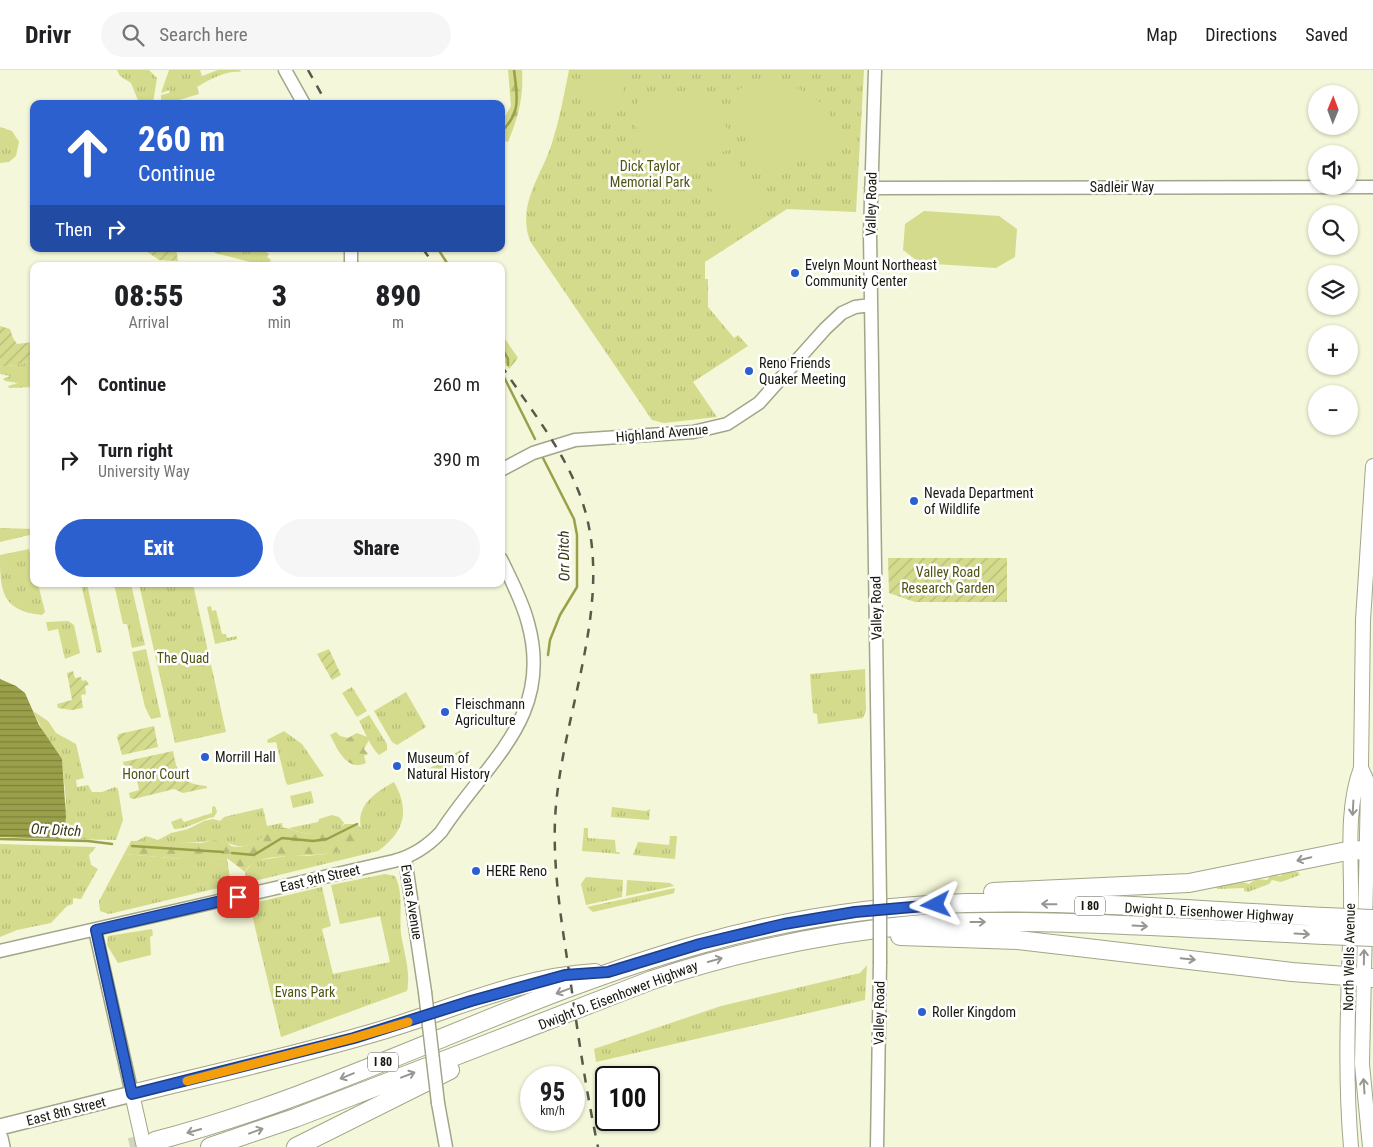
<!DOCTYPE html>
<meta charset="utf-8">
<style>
body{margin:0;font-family:"Roboto Condensed",sans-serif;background:#f6f6f6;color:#202124;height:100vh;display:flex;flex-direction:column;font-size:19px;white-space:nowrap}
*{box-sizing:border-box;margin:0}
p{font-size:16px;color:#757577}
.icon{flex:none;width:28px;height:28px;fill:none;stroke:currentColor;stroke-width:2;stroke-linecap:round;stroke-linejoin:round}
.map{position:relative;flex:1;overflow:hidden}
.side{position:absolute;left:30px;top:192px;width:475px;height:325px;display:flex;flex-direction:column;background:#fff;border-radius:10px;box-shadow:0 1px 4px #0004}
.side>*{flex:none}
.top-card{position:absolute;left:30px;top:30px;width:475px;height:152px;border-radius:10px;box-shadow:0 1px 4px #0004;background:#2b60ce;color:#fff;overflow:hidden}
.needle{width:32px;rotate:1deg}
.buttons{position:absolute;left:1308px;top:15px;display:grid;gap:10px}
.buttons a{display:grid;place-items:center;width:50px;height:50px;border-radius:50%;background:#fff;box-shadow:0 1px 4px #0004;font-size:25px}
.speed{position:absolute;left:520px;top:996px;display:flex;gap:10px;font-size:25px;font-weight:700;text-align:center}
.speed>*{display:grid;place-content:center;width:65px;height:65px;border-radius:50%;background:#fff;box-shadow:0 1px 4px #0004;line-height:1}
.speed small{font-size:12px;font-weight:400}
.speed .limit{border:2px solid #111;border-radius:8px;background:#fff;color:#111}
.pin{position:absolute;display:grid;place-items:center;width:42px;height:42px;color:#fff;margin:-21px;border-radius:10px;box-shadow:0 2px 8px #0006}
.me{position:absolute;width:55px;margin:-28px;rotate:266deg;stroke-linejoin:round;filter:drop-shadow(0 0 4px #0008)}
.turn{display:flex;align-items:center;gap:18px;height:105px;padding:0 25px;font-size:22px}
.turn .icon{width:65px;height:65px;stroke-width:2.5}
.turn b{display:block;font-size:35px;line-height:42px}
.then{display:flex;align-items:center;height:48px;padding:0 25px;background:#0003;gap:10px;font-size:19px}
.eta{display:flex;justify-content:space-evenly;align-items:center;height:85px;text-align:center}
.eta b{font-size:30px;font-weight:800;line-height:35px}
.cta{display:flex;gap:10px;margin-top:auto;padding:10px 25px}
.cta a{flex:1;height:58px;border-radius:30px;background:#2b60ce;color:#fff;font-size:20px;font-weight:800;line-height:58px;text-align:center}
.cta a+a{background:#f6f6f6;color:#202124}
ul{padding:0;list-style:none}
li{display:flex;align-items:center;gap:15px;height:75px;padding:0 25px}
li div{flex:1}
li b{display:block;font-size:19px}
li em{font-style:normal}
header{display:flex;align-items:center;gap:30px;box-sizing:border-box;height:70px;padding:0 25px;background:#fff;border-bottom:1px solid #e0e0e0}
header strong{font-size:24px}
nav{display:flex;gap:28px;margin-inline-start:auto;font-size:18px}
.search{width:350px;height:45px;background:#f6f6f6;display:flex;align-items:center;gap:12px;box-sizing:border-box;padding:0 18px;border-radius:28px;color:#757577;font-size:19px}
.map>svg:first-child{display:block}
.grass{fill:url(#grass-tufts)}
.forest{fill:url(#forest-firs)}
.garden{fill:url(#garden-furrows)}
.pitch{fill:#d4db8c}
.water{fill:url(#water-rules)}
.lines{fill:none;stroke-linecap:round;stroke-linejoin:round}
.stream{stroke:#9aa049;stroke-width:2.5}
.motorway-tunnel{stroke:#d3d5ba;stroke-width:18;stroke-dasharray:18 9;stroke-linecap:butt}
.tertiary-casing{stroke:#a2a589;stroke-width:15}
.secondary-casing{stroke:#a2a589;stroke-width:16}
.primary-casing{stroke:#a2a589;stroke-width:18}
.motorway-casing{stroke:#a2a589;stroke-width:20}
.tertiary{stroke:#fff;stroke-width:12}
.secondary{stroke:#fff;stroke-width:14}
.primary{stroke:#fff;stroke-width:15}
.motorway{stroke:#fff;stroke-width:18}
.rail{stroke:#575949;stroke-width:2.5;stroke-dasharray:9 9;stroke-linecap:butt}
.tertiary-bridge-casing{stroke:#a2a589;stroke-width:15;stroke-linecap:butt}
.motorway-bridge-casing{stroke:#a2a589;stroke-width:20;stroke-linecap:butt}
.tertiary-bridge{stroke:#fff;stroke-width:12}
.motorway-bridge{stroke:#fff;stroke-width:18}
.oneway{stroke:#969792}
.route-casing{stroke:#1c3e86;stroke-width:12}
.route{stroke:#2b60ce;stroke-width:9}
.slow{stroke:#f59e0b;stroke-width:9}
.poi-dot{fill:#2b60ce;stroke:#fff;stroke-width:2}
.labels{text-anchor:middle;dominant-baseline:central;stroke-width:5;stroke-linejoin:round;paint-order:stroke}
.shield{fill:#fff;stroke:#5c5d56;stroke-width:1}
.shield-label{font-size:12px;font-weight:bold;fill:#16170d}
.park-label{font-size:14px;fill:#505413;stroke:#fff}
.street-label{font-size:14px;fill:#16170d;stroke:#fff}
.poi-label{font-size:14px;fill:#16170d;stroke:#fff;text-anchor:start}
.water-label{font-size:15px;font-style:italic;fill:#363813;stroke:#fff}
</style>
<header>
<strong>Drivr</strong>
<div class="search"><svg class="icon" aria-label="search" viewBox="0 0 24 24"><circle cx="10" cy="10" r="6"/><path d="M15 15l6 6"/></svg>Search here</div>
<nav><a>Map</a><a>Directions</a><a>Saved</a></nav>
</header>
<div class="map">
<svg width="1373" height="1077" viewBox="0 0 1373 1077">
<defs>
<pattern id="grass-tufts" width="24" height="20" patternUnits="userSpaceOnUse" patternTransform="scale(1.25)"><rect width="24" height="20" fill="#d4db8c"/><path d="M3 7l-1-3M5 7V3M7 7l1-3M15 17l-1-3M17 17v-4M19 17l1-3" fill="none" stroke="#b5bb78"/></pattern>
<pattern id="forest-firs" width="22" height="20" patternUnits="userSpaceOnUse" patternTransform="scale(1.25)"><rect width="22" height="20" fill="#d4db8c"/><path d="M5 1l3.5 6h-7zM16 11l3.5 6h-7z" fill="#b5bb78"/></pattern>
<pattern id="garden-furrows" width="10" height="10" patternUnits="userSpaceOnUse" patternTransform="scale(1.25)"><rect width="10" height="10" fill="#d4db8c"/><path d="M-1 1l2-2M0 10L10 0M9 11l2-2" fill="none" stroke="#b5bb78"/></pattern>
<pattern id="water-rules" width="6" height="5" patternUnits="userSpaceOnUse" patternTransform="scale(1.25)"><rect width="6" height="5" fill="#9aa049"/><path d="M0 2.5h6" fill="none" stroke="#7d813b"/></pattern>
</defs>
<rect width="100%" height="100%" fill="#f4f7d9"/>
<path class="grass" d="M117 0H149L157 8 153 33H139L131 13 120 6Z
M169 0H200L202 6 218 0H240L241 2C227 0 210 9 197 17L199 24 172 32V34H161V25L169 23 170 20 161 23Z
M569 0H864L856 142 787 139 705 192V209H708V237L734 268 738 265 748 276 693 312 717 347 664 353 652 350 530 171C517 135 540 108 551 76 559 52 564 25 569 0Z
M0 57 12 61 19 72 16 86 9 92 0 93Z
M215 179H261L269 184 267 187 271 190 266 196 215 183Z
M34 289V317L9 318 8 316 18 313 5 311 3 309 10 306 0 304V297L23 294Z
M0 458 34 459V464L0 472Z
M29 479 34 501V514H38L45 542 42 545C1 541 0 520 0 485Z
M81 514H87L102 582 97 583Z
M114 514H131L145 575 132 578 127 554H123Z
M139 514H193L226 662 175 673Z
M211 536 212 541 216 540 222 564H226L227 568 237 566V569L215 574 207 537Z
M68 551 74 555 80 583 65 589 58 559 48 561 46 552Z
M146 579 161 647 151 649 145 637 132 582Z
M865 599 866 640 863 648 818 654 817 644 813 643 810 604Z
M352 617 367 641 357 647 342 623Z
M406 622 426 657 397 675 392 672 374 641Z
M33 641 48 651 56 663 76 674 84 708 76 710 77 717 88 715 92 722H102L115 717 118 719 123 750 116 770 60 769 66 731 62 690 45 665Z
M369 645 387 674V680L379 685C369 675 366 663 359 651Z
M284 661 302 674 324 706 288 715 286 713 276 672 268 673 267 670Z
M461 680 463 684 460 690 429 708 425 701Z
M394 712C410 740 405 762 378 781L246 813 245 802 254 791 293 785 307 786 325 784 348 776 361 758C356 735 376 722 394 712Z
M311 721 314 733 293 738 290 726Z
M215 736 217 742 214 747C201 749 186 760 174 759L171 752 181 748 184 752 212 743V737Z
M612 737 646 741 650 739 649 750 611 747Z
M263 738 267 756 282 753 283 758C269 762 259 773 245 776 235 778 228 771 219 771 191 772 163 775 135 772L146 766 158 770 171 763 188 759 204 751 213 749 220 751 224 747Z
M332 745 339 747 344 753C336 768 303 766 289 758L318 752 319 749Z
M584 758H588V768L615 770 616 782H619L620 784 582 781Z
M670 766H677L675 789 633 785 638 772 669 775Z
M0 774 96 777 89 785 91 795 98 799 81 829 73 828V834L67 836 51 853 17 860 0 867Z
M124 784 182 789 227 788 231 815 109 844 100 841 99 831Z
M1285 802H1298L1300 805 1281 812 1272 810 1269 814 1248 822 1244 821V818L1218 819 1215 816 1239 811 1249 814 1256 809 1267 810 1273 804 1280 806Z
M385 804 395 806C404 823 399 845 401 864 404 883 411 902 407 921L281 967 250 836 258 832 322 817 331 856 322 859 333 904 390 892 380 846 340 854 331 815Z
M586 807 623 810 622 827 586 835 581 814Z
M627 810 670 813 674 816 626 826Z
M675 818 674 823 671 824 593 842 587 837Z
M152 859 153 865 150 867 151 885 118 893 107 875 108 866Z
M867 895 865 930 596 992 594 979 721 936 860 903Z"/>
<path class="forest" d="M508 0H522C524 26 518 48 508 72L501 70V53L511 36Z
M501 263 518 288 509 299 501 287Z
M336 662 340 666 348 668 357 663 370 668 364 679 368 684 364 686 366 693C346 702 338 679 330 665Z
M345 754H357L361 758C355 804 259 770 245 802L227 788 194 790 124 784 131 771 201 773 224 769 231 776C255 781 261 762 281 758 287 757 290 759 296 761 313 767 331 764 345 754Z"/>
<path class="garden" d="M143 179H176L178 191 159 190Z
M0 256 10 259 13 268 17 274 34 272V289L23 294 0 297Z
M888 488H1007V532H915L889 523Z
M329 579 341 605 332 610 317 584Z
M73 601 75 608 81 607 82 611 86 610 89 615 85 616 86 624 81 625 83 638 72 640 58 638 57 634 72 630 67 603Z
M154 656 158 677 122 685 117 667 119 664Z
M173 681C177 703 181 714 206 716L207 718 183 723 174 719 134 729 130 728 129 723 139 720 135 699 125 700 123 692Z"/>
<path class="pitch" d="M581 0H624L623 39 580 38Z
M773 13C814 17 833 38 842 78L765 101 755 96 730 24 741 18Z
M670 19C707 28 722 42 736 77L665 103 656 99 634 53 638 44 637 25Z
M737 91 768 138 738 158 707 113Z
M924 141 999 146 1017 159 1015 187 996 198 920 193 903 180 905 154Z"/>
<path class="water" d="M0 609 16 616 25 623 39 655 62 689 66 747 64 761 60 769 0 767Z"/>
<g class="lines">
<path class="stream" d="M501 62C522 42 517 26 514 0
M438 179 449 196
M501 276 508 289V295
M504 307 535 369
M543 388 574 449 577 465V517L560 545 550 570 548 585
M0 769 88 771 112 774
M132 776 223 782
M232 783 254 785 282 768 313 771 327 769 357 754"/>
<path class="motorway-tunnel" d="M130 1077 155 1071"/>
<defs>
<path id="tertiary" d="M285 0 304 34
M875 0 870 164 880 829
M871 118 1373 117
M351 179V196
M501 400 533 383 575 370 693 362 727 354 759 333 825 259 842 243 855 237 871 235
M405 788 425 922
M95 860 132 1024
M0 881 394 791C413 786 427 777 441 762 487 691 554 647 528 553 522 530 511 510 501 489
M438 1033 446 1077
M877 1077 880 893"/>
<path id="secondary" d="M1361 698 1366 709 1368 719 1362 994 1370 1077
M132 1024 144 1077
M1351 1077C1344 997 1349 917 1351 837 1352 793 1345 740 1361 698L1363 550 1373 396"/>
<path id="primary" d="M0 1057 132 1024
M0 1068 2 1077"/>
<path id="motorway" d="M993 822 1189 813 1352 780 1373 781
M900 866 1018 870 1292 902 1373 908
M132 1024C216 1003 300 985 383 960 452 939 522 907 595 903
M155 1071C341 1023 512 927 697 875 784 850 876 836 966 833 1086 830 1206 841 1325 847
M210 1077 295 1048 652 910C740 881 830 862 922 854 955 851 988 852 1021 852 1122 853 1223 860 1324 865
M296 1077 450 1000"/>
</defs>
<use href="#tertiary" class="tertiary-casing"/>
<use href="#secondary" class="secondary-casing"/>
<use href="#primary" class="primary-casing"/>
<use href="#motorway" class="motorway-casing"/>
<use href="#tertiary" class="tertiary"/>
<use href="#secondary" class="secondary"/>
<use href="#primary" class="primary"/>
<use href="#motorway" class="motorway"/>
<path class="rail" d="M308 0 327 34
M423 179 435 196
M501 295C528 336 560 375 578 420 621 526 560 641 555 750 553 803 562 855 570 908 578 964 586 1021 598 1077"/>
<defs>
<path id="tertiary-bridge" d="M880 893V829
M425 922 438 1033"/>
<path id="motorway-bridge" d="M1325 847 1373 849
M1324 865 1373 867"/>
</defs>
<use href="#tertiary-bridge" class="tertiary-bridge-casing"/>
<use href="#motorway-bridge" class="motorway-bridge-casing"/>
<use href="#tertiary-bridge" class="tertiary-bridge"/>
<use href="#motorway-bridge" class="motorway-bridge"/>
</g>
<defs><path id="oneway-shaft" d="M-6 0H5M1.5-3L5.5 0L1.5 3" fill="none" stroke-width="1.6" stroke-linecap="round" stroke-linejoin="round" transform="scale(1.25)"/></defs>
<g class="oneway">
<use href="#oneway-shaft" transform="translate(1353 738) rotate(93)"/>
<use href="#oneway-shaft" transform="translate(1304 789) rotate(167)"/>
<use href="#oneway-shaft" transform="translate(1049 834) rotate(-179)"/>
<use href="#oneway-shaft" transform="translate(978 852)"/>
<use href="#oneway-shaft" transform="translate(1140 856) rotate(3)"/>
<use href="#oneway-shaft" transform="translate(1302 864) rotate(3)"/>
<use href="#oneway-shaft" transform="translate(1364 887) rotate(-89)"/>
<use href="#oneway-shaft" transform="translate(1188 889) rotate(6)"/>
<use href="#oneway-shaft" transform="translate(715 890) rotate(-15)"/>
<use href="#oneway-shaft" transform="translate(563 921) rotate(159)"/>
<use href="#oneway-shaft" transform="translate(408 1005) rotate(-21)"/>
<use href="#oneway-shaft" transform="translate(347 1006) rotate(158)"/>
<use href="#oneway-shaft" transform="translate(1364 1016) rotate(-94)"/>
<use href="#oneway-shaft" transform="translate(194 1061) rotate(164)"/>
<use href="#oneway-shaft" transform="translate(256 1061) rotate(-20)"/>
</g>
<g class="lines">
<defs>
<path id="route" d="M238 827 96 860 132 1024 354 968 471 931 565 905 608 902 700 874 784 854 855 842 936 835"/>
</defs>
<use href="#route" class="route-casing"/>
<use href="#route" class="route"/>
<path class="slow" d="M187 1011 354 968 408 952"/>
</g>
<g class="poi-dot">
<circle cx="795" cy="203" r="5"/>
<circle cx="749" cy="301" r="5"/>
<circle cx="914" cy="431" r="5"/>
<circle cx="445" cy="642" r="5"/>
<circle cx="205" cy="687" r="5"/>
<circle cx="397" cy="696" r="5"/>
<circle cx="476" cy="801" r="5"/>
<circle cx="922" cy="942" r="5"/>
</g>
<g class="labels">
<g class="shield">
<rect x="1075" y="826.5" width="30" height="19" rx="4"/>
<rect x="368" y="982.5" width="30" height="19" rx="4"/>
</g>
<g class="shield-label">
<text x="1090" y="836">I 80</text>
<text x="383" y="992">I 80</text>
</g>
<g class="park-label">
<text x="650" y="96">Dick Taylor<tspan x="650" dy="16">Memorial Park</tspan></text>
<text x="948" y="502">Valley Road<tspan x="948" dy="16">Research Garden</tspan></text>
<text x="183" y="588">The Quad</text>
<text x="156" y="704">Honor Court</text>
<text x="305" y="922">Evans Park</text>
</g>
<g class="street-label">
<text x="1122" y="117">Sadleir Way</text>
<text transform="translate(871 134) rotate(-89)">Valley Road</text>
<text transform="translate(662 363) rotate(-5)">Highland Avenue</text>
<text transform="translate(876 538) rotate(-91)">Valley Road</text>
<text transform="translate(320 808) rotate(-13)">East 9th Street</text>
<text transform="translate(412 832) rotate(81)">Evans Avenue</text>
<text transform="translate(1209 842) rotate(3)">Dwight D. Eisenhower Highway</text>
<text transform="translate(1349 887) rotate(-89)">North Wells Avenue</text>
<text transform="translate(618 925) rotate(-21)">Dwight D. Eisenhower Highway</text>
<text transform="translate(879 943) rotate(-89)">Valley Road</text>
<text transform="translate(66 1041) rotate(-14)">East 8th Street</text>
</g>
<g class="poi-label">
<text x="805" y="195">Evelyn Mount Northeast<tspan x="805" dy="16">Community Center</tspan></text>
<text x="759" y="293">Reno Friends<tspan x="759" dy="16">Quaker Meeting</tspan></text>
<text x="924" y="423">Nevada Department<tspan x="924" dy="16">of Wildlife</tspan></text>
<text x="455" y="634">Fleischmann<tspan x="455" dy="16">Agriculture</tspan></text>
<text x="215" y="687">Morrill Hall</text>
<text x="407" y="688">Museum of<tspan x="407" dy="16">Natural History</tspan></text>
<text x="486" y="801">HERE Reno</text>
<text x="932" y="942">Roller Kingdom</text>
</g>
<g class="water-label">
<text transform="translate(564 486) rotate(-91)">Orr Ditch</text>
<text transform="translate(56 760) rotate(3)">Orr Ditch</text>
</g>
</g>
</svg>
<div class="buttons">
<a><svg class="needle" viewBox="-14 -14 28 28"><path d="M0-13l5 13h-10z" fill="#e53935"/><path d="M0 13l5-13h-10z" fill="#757577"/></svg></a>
<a><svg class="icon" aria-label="sound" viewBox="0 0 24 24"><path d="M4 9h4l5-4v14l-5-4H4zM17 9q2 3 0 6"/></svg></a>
<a><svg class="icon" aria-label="search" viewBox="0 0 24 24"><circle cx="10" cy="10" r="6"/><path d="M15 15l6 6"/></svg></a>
<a><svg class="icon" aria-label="layers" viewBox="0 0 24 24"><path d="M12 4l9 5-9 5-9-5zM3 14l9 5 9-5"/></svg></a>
<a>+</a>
<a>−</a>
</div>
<div class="speed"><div>95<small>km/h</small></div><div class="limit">100</div></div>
<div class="pin" style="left:238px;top:827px;background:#d93025"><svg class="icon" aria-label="arrive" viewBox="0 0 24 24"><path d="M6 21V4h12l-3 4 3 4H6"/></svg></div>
<svg class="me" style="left:936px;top:835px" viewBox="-20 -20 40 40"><path d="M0-17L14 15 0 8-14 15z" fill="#2b60ce" stroke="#fff" stroke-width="4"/></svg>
<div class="top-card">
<div class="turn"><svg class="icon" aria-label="ahead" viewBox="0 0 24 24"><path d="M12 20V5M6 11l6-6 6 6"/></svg><div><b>260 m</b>Continue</div></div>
<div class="then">Then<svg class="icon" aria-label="right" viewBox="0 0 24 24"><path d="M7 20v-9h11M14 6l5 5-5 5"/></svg></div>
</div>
<section class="side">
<div class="eta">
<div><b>08:55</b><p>Arrival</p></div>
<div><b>3</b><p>min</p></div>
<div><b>890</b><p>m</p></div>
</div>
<ul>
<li><svg class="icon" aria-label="ahead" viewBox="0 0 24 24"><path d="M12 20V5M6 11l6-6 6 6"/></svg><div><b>Continue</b></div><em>260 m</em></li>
<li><svg class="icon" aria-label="right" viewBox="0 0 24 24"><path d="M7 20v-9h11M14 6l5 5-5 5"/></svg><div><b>Turn right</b><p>University Way</p></div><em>390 m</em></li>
</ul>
<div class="cta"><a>Exit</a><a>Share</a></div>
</section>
</div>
